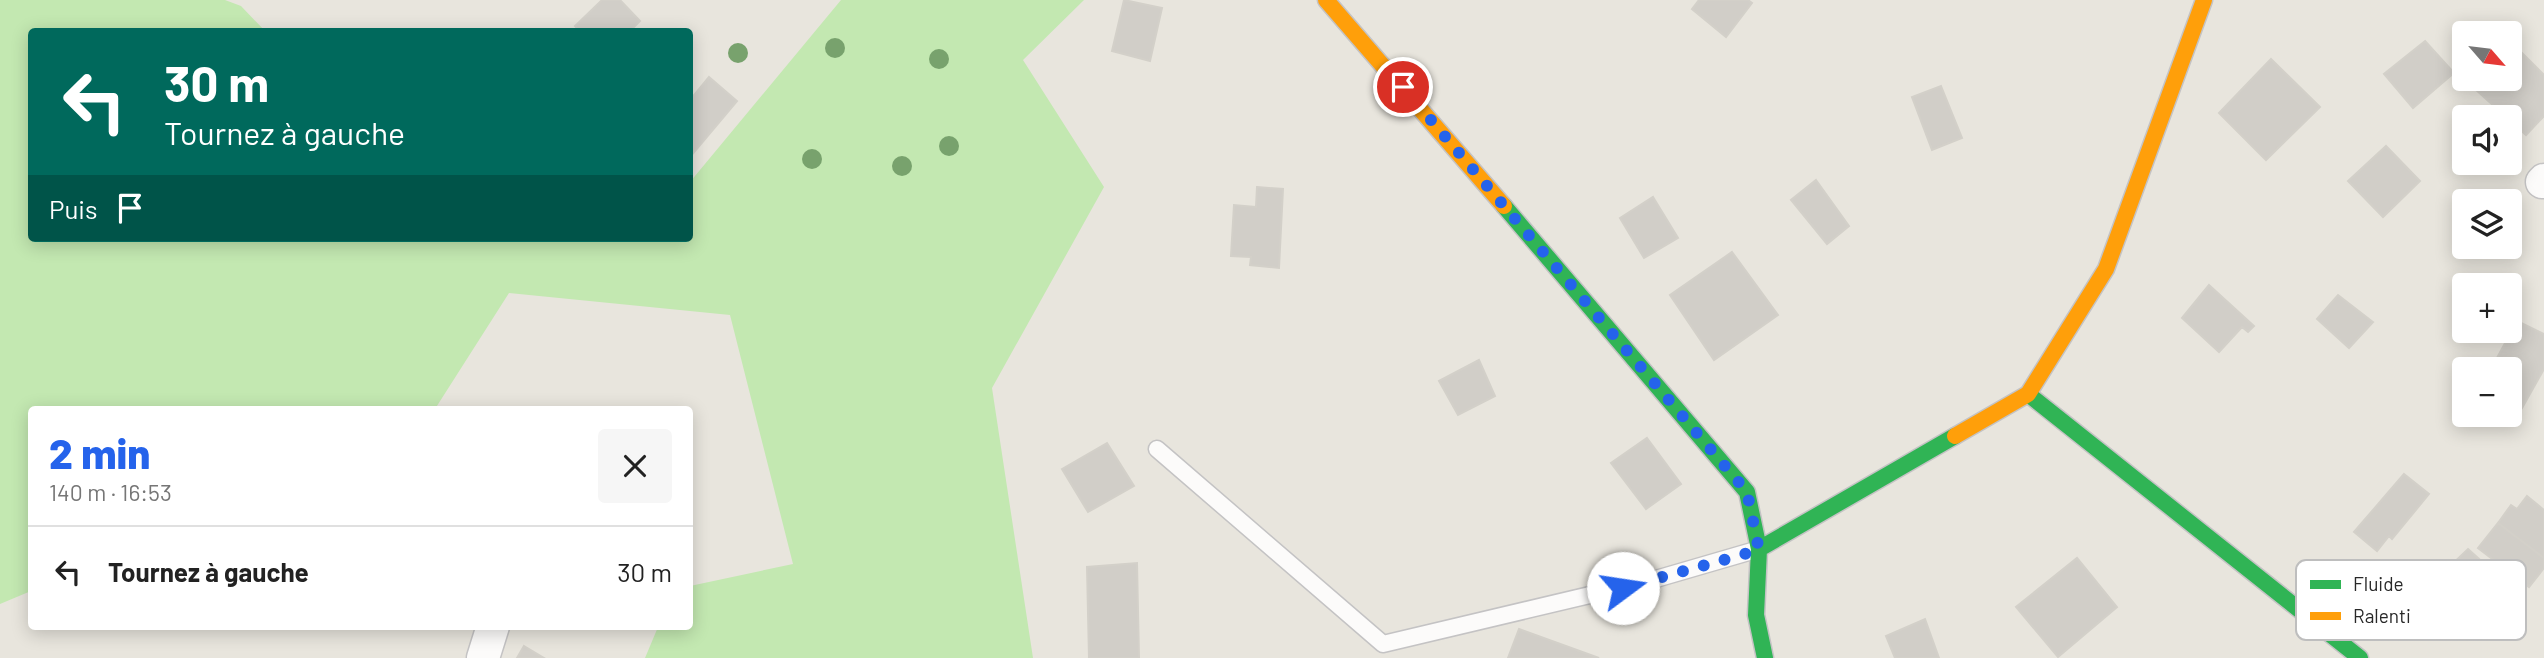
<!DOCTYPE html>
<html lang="fr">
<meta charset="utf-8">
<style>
body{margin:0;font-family:Barlow,sans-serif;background:#f6f6f6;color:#222;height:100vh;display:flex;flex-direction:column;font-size:26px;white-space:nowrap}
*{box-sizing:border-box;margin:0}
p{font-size:23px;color:#767676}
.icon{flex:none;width:38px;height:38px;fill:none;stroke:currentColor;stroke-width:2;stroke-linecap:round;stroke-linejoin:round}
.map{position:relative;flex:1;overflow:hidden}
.details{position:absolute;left:28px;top:406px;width:665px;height:224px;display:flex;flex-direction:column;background:#fff;border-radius:7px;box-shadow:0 4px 18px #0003}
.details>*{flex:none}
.hud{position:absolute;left:28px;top:28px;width:665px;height:214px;border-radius:7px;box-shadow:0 4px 18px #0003;background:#00695c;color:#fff;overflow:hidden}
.needle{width:46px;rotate:118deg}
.fabs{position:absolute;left:2452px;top:21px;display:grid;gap:14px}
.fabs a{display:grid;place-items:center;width:70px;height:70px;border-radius:7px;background:#fff;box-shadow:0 4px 18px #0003;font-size:35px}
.pin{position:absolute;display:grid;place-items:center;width:60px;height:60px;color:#fff;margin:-30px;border:4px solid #fff;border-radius:50%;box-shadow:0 2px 7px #0007}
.me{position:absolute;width:77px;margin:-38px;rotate:76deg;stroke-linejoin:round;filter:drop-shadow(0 0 5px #0008)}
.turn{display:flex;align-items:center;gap:24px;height:147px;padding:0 21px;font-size:32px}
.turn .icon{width:91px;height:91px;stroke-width:2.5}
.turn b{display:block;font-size:49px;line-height:60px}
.then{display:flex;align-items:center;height:66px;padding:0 21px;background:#0003;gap:14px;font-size:26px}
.round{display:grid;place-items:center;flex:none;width:74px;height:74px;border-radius:7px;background:#f6f6f6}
.overview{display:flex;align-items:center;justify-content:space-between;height:119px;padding:0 21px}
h1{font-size:42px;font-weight:800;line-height:52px;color:#2563eb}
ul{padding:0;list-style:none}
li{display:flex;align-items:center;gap:21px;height:91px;padding:0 21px;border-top:2px solid #e0e0e0}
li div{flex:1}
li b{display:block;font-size:26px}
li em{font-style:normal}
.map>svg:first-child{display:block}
.green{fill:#c3e8b1}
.building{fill:#d1cec8;stroke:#d3d0c9;stroke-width:2}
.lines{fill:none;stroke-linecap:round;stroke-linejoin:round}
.lane-casing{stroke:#c4c3c4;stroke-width:19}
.street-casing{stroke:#c4c3c4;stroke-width:35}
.fast-casing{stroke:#c4c3c4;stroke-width:19}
.slow-casing{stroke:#c4c3c4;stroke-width:19}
.lane{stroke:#fcfbfa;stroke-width:16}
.street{stroke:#fcfbfa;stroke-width:32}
.fast{stroke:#30b455;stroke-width:16}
.slow{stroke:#ff9f0a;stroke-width:16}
.tree{fill:#78a26d}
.route{stroke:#2563eb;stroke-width:12;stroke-dasharray:0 21.6}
.key{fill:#fff;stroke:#bebebe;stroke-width:2}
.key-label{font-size:19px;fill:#282828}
</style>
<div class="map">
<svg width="2544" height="658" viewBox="0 0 2544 658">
<rect width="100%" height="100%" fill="#e8e5dd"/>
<path class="green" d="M0 0H225L241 6 265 31 32 32V238H690V182L841 0H1084L1023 60 1104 187 992 388 1033 658H645L658 627 690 626V586L793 564 730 315 509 293 435 409 32 410 31 591 0 604Z"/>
<path class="building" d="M602 0H620L640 21 629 32H580L575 26Z
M1124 0 1162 8 1150 61 1112 51Z
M1699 0H1748L1752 3 1726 37 1692 9Z
M2425 41 2454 73 2413 108 2384 74Z
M2516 47 2544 75V116L2526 135 2510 120V117H2506L2475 89 2485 79H2510V54Z
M2271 59 2320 107 2266 160 2219 113Z
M709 77 737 101 690 157V100Z
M1941 86 1962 138 1932 150 1912 97Z
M2386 146 2420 181 2383 217 2348 181Z
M1816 180 1849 226 1827 244 1791 200Z
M1257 187 1283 189 1279 268 1250 265 1251 257 1231 256 1234 205 1256 207Z
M1653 197 1678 238 1644 258 1620 218Z
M1732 252 1778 315 1714 360 1670 295Z
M2209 285 2254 326 2248 332 2242 327 2219 352 2182 318Z
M2338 295 2373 322 2349 348 2317 319Z
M2517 321 2544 334V369L2522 408 2510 401V369H2491Z
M1479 360 1495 396 1458 415 1439 381Z
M1647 438 1681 484 1646 509 1611 463Z
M1107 443 1134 486 1088 512 1062 469Z
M2404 474 2429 494 2392 539 2389 536 2377 551 2354 532Z
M2527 496 2544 510V558L2498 523 2511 505 2517 509Z
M2498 523 2544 558V568L2529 587 2478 548Z
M2468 549 2507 584 2476 617 2475 615 2461 628 2424 591Z
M2077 558 2117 607 2058 657 2016 607Z
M1137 563 1139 658H1089L1087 567Z
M1925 619 1939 658H1895L1886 636Z
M1519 629 1599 658H1508Z
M524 646 544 658H517Z"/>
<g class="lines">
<defs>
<path id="lane" d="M1157 449 1383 644 1649 581 1759 549"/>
<path id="street" d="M2542 182 2544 180
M483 658 493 626"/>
<path id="fast" d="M1504 206 1747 492 1759 549
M2028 394 2360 658
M1765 658 1756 615 1759 549 1955 436"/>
<path id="slow" d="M1326 0 1504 206
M1955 436 2028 394 2106 269 2204 0"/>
</defs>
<use href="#lane" class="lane-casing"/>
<use href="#street" class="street-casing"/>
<use href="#fast" class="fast-casing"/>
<use href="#slow" class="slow-casing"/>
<use href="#lane" class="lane"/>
<use href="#street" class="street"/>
<use href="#fast" class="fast"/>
<use href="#slow" class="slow"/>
</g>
<g class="tree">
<circle cx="835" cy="48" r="10"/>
<circle cx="738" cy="53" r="10"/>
<circle cx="939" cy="59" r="10"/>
<circle cx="949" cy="146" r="10"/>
<circle cx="812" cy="159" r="10"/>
<circle cx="902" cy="166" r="10"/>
</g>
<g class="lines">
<path class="route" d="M1403 87 1747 492 1759 550 1623 588"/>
</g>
<rect x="2296" y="560" width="230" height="80" rx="10" class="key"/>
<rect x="2310" y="580" width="31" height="9" fill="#30b455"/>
<rect x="2310" y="612" width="31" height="8" fill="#ff9f0a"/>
<g class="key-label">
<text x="2353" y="591">Fluide</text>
<text x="2353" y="623">Ralenti</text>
</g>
</svg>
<div class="fabs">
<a><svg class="needle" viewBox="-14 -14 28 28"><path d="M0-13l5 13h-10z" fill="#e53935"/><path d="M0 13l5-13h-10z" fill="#767676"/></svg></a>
<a><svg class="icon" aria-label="sound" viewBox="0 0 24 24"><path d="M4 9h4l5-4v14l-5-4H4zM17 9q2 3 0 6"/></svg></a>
<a><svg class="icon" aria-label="layers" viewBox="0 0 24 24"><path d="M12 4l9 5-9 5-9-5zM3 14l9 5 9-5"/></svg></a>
<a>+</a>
<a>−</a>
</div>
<div class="pin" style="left:1403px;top:87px;background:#d93025"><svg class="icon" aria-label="arrive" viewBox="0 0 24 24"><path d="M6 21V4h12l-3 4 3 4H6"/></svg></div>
<svg class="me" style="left:1623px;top:588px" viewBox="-20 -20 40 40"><circle r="19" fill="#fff"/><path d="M0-13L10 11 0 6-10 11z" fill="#2563eb"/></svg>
<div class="hud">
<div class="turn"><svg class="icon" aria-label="left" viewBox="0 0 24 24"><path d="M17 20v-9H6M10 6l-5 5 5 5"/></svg><div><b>30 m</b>Tournez à gauche</div></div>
<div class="then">Puis<svg class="icon" aria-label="arrive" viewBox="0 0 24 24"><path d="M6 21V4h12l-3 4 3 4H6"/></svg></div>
</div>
<section class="details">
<div class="overview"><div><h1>2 min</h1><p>140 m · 16:53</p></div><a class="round"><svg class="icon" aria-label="close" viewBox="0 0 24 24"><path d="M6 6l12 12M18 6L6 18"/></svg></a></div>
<ul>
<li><svg class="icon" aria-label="left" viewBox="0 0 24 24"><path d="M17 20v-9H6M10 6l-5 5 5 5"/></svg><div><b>Tournez à gauche</b></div><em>30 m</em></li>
</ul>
</section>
</div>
